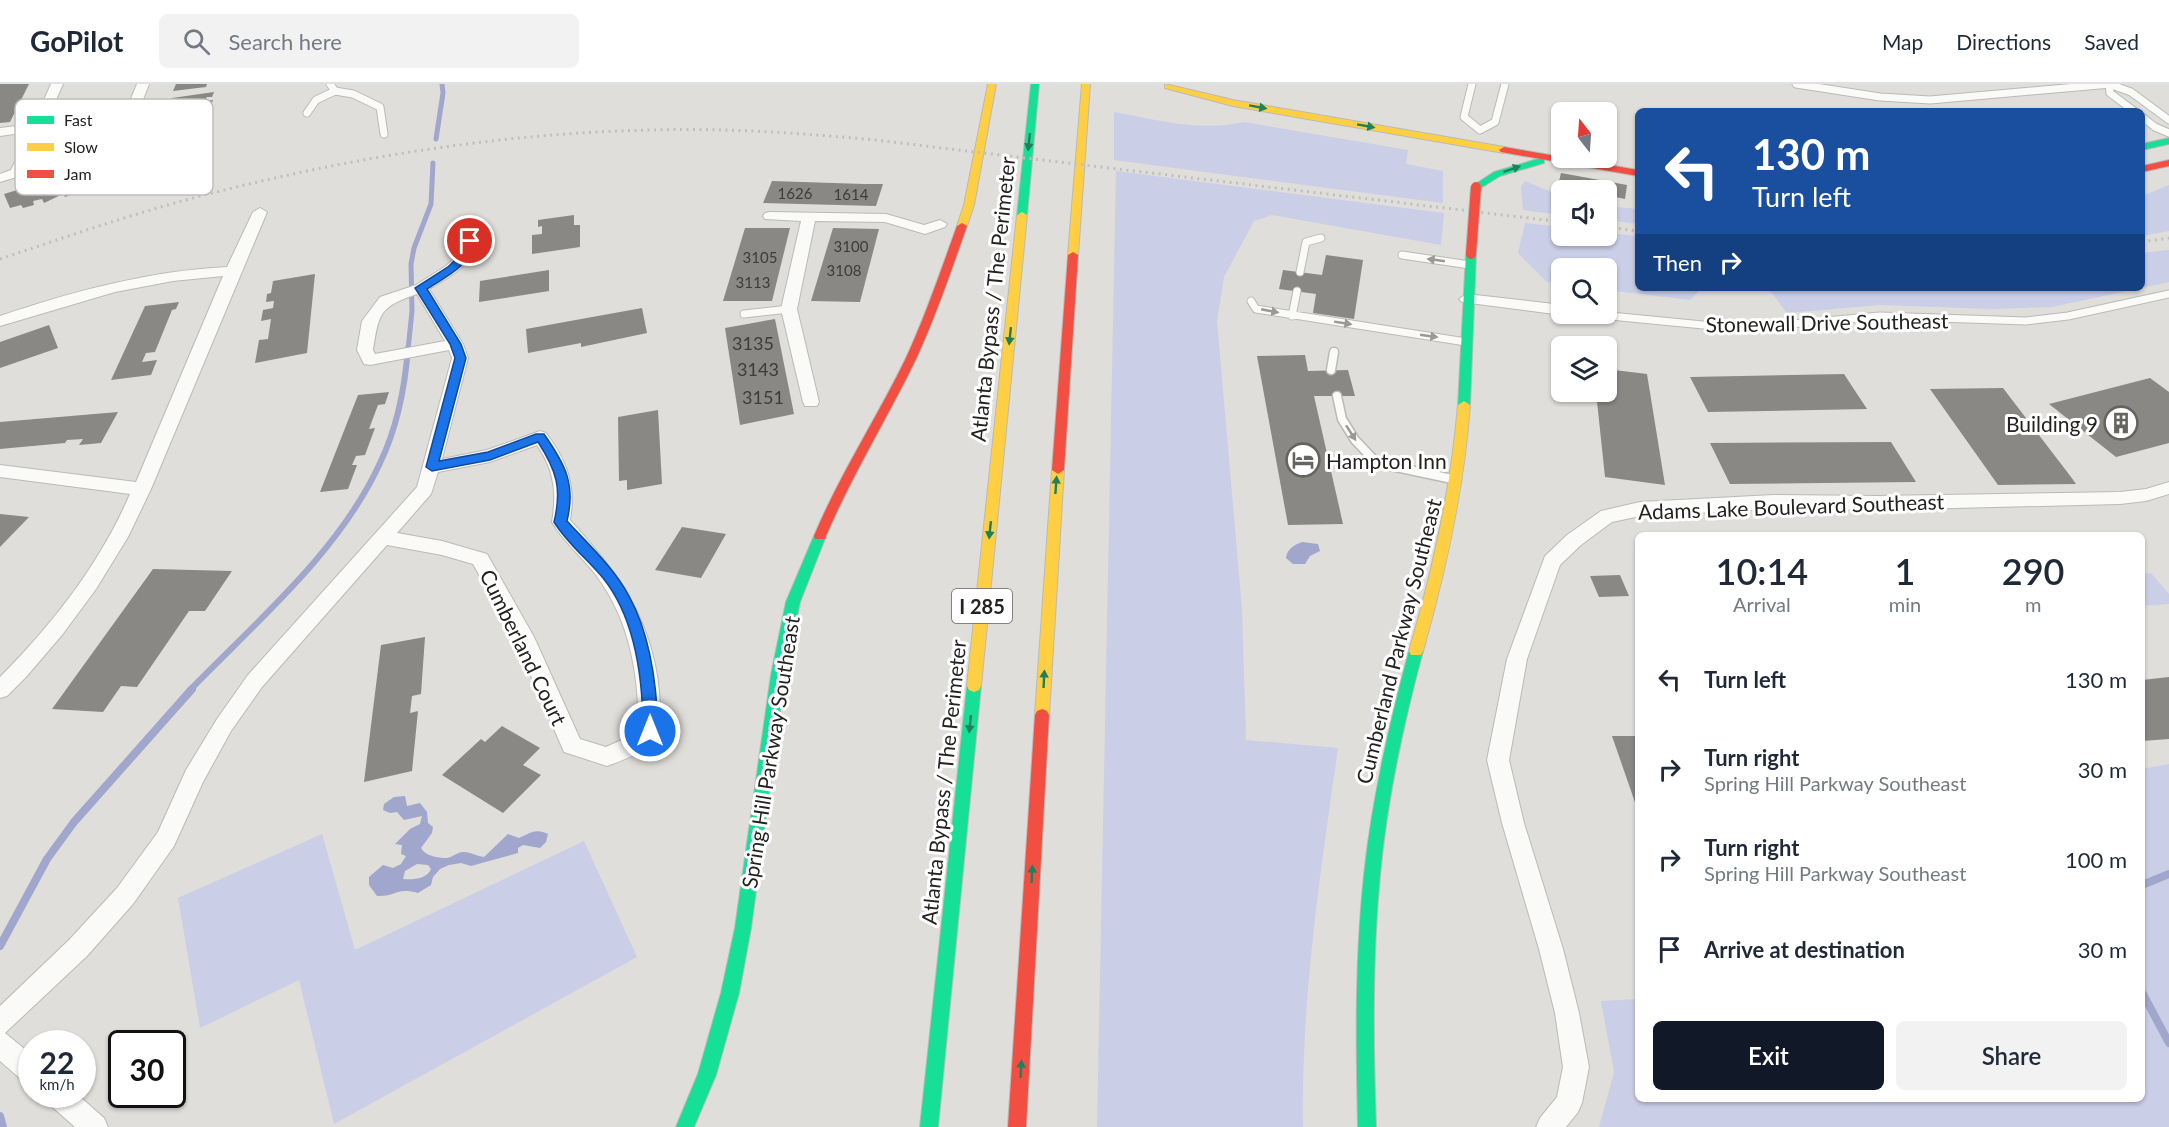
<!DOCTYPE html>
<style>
body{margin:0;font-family:Lato,sans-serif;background:#f2f2f3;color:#1f2937;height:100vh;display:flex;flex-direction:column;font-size:22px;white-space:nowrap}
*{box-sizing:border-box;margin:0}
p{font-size:20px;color:#747a83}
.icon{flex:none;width:33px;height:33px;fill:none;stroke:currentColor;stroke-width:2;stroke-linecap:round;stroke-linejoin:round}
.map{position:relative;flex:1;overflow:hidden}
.side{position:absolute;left:1635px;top:448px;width:510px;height:570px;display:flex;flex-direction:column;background:#fff;border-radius:9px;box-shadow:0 2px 4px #0004}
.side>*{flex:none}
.top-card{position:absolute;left:1635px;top:24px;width:510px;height:183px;border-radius:9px;box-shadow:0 2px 4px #0004;background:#1a4fa0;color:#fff;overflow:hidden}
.needle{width:39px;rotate:343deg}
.buttons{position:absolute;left:1551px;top:18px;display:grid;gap:12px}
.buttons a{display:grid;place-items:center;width:66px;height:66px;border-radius:9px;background:#fff;box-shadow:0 2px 4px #0004;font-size:30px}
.speed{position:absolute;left:18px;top:946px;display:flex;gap:12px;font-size:30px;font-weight:700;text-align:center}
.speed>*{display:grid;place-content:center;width:78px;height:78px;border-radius:50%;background:#fff;box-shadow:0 2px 4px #0004;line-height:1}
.speed small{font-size:15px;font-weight:400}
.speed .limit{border:3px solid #111;border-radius:9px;background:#fff;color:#111}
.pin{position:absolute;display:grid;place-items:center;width:51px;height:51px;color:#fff;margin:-26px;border:3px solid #fff;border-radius:50%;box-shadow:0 2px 6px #0007}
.me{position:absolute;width:66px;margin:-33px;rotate:0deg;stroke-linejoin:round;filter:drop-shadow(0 0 4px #0008)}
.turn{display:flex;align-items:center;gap:21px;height:126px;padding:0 18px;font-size:27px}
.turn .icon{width:78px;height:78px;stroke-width:2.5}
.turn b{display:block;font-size:42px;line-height:51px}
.then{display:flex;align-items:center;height:57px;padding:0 18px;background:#0003;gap:12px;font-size:22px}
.eta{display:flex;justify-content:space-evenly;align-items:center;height:102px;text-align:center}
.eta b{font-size:36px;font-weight:600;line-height:42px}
.action{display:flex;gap:12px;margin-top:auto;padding:12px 18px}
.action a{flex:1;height:69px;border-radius:9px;background:#111827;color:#fff;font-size:24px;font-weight:600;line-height:69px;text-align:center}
.action a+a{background:#f2f2f3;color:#1f2937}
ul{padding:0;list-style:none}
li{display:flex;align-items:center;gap:18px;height:90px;padding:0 18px}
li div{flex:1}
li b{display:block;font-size:22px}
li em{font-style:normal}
header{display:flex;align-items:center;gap:36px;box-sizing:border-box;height:84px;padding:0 30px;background:#fff;border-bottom:2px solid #e0e1e3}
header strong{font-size:28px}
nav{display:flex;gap:33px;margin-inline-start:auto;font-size:21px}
.search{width:420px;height:54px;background:#f2f2f3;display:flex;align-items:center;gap:15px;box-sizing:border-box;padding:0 21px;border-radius:9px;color:#747a83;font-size:22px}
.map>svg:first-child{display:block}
.green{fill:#cacee7}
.water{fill:#a1a6cc;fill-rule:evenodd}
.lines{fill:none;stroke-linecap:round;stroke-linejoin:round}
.stream-far2{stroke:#a1a6cc;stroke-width:5}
.stream-far1{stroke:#a1a6cc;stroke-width:6}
.stream{stroke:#a1a6cc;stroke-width:8}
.building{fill:#898885}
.lane-far1-casing{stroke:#babab7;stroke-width:9}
.lane-casing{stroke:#babab7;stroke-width:11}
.street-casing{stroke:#babab7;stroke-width:2}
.fast-casing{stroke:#babab7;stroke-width:2}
.slow-casing{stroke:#babab7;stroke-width:2}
.jam-casing{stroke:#babab7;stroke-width:2}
.lane-far1{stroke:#fafaf9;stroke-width:7}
.lane{stroke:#fafaf9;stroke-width:8}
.street{fill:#fafaf9;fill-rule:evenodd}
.fast{fill:#16e098;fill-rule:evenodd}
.slow{fill:#ffcf43;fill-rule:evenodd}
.jam{fill:#f24e42;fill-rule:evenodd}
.rail{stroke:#c0bfbf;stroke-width:3;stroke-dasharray:2 4.5;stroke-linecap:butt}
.jam-bridge-casing{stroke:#babab7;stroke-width:12;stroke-linecap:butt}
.jam-bridge{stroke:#f24e42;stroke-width:10}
.oneway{fill:#1c815c}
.oneway2{fill:#999997}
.route{fill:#1a73e8;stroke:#114b97;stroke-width:1.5}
.labels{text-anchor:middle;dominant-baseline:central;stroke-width:6;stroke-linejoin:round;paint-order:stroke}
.far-number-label{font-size:15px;fill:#3c3c39}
.number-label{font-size:18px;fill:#3c3c39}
.shield{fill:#fff;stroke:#656463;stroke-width:1.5}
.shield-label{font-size:20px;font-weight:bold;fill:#232220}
.street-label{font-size:21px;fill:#232220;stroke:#fff}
.poi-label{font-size:21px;fill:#232220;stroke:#fff;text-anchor:end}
.key{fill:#fff;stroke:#bdbdbc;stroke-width:1.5}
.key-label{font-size:16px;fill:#232220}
</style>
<header>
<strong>GoPilot</strong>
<div class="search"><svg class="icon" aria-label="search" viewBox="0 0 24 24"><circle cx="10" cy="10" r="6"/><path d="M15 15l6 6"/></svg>Search here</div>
<nav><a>Map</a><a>Directions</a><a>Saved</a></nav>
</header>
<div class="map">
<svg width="2169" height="1043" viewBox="0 0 2169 1043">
<rect width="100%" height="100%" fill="#dfdeda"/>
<path class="green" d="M1114 28C1158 36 1199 48 1244 38L1408 66 1406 80 1443 87V119L1114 76Z
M1116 87 1444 129 1441 161 1272 131 1254 137 1224 193 1217 237 1242 525 1246 656 1338 664C1320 790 1301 915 1303 1043H1097Z
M1525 97 1561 112V131L1523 126 1521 103Z
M2169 101V147L2142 152V112Z
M1606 122 1638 125V140L1607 136Z
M1525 139 1561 143 1562 152H1606L1607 149 1638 152V204H1702L1690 216 1607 206 1606 184H1562L1561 200 1547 198 1518 169Z
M2169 166V198L2142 204V169Z
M1768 204H2141L2052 223 1993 225 1880 221 1787 229Z
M2151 489 2169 510V520L2142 522V490Z
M2169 680V1043H1599L1614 988 1601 917 1638 915V1016H2142V685Z
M322 750 355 866 584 757 637 873 334 1040 299 896 200 944 178 814Z"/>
<path class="water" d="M1302 458 1318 460 1320 467 1310 472 1305 480H1293L1286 474C1287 465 1294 461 1302 458Z
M405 712 407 722 420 719 427 728 428 739 433 743 432 749 421 764C425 772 438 774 447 774 453 773 458 767 465 768 472 769 477 772 484 773L508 750 519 754C530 749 536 744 548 750L546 758 540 764 523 761 518 764V769L471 782 461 779 449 781 440 785 433 793 431 801 418 809C396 803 396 813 377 812L369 801V793L383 781 393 784 401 780 406 772 401 770 402 761 395 760 410 745 420 740 422 732 404 736 397 728 390 729 383 726 384 720 394 713ZM417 780 428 781 431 785C427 795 413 796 403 795L405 787Z"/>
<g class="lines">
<path class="stream-far2" d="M436 55 443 9 442 0
M408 266 412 227 411 180 414 164 431 120 433 79"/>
<path class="stream-far1" d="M190 606C256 538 340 467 380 379 397 344 405 303 408 264"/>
<path class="stream" d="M2142 801 2169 790
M0 862 47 775 74 738 192 605
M2142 908 2169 959
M0 1032 3 1043"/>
</g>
<path class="building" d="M0 0H29L10 38 0 39Z
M176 0H207L206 3 173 7Z
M214 8 212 13H207L205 17 213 16 211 21 204 22 202 25 210 24 208 29 200 30 199 34 208 33 206 38H199L197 42 203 41 201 46 192 48 191 52 199 50 197 55 189 56 187 61 152 66 172 14Z
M128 72 137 89 115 93 117 96 106 100 104 97 96 99 98 102 85 106 84 103 74 106 76 109 65 113 63 110 44 119 42 115 33 117 34 121 23 124 21 121 10 124 4 110Z
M1561 89 1627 101 1625 115 1606 111V106H1583L1558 101Z
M772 97 864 100H883L876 122 763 119Z
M574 131V141H580V163L532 170V151L542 150V142L538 143V136Z
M745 144H790L772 217H723Z
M833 144 879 145 860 218 811 217Z
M1326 171 1363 176 1354 235 1313 229 1316 210 1279 205 1283 186 1322 191Z
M549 186V207L479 218 480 197Z
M315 190 307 269 255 279 259 256 268 255 271 235 261 237 263 226 273 224 274 217 266 218 267 210 271 209 273 197Z
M179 218 176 225 172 226 155 268 146 269 142 278 157 276 151 291 111 296 145 222Z
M642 224 647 249 581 263V259L528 269 526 245Z
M775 235 794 330 740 341 725 244Z
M49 241 58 264 0 284V258Z
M1305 271 1308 287 1348 286 1355 312H1314L1343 440 1288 441 1257 272Z
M1606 285 1647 290 1665 401 1605 393 1596 308H1606Z
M1844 290 1867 325 1708 328 1690 293Z
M2150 294 2169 308V359L2116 373 2049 320Z
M2003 304 2071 393 2076 400 1998 401 1930 305Z
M389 308 385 320 378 321 369 345 375 344 365 371 356 372 352 381H357L348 405 320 408 358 311Z
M658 326 662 400 627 406V396L619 397 618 333Z
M118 328 101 359 79 361 83 355 67 356 65 359 0 365V338Z
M1891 358 1916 398 1730 400 1710 359Z
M0 430 29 433 0 463Z
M682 443 726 450 701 494 655 486Z
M153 485 232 487 205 527H189L137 603 121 602 103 628 52 625Z
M1620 491 1629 512 1599 513 1590 492Z
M425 553 421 610 412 612 410 629 418 627 412 687 364 698 381 561Z
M2169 593V655L2142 657V596Z
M502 642 540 664 523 681 541 691 503 729 442 691 481 655 485 658Z
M1612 652H1638V727Z"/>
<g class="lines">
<defs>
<path id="lane-far1" d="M330 0 335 7 353 10 380 23 384 50
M1472 0 1464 33 1480 46 1495 38 1505 0
M1796 0 1880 13 1930 16 2111 0
M2109 0 2131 8 2169 36
M2109 0 2110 9 2134 27
M307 29 316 16 335 7
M2142 33 2155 43 2169 49
M1402 171 1470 181
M1300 188 1306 158 1321 154
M1251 217 1256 225 1466 258
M744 230 789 225
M1600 231 1703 241 1760 243 1880 232 2026 237 2068 232 2169 210
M1292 232 1297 207"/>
<path id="lane" d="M1331 286 1334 268
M1337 312 1342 335 1355 356 1377 379 1457 396"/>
<path id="street" d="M51 0H63L27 81 103 58 117 48 137 0H149L130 50 113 64 0 98V90L11 86 29 48 0 52V44L33 40Z
M260 124 267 128 151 405 128 453 96 505 62 551 26 593 7 612 0 614V593C53 540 101 478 130 410L0 393V381L136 398 223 192 173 197 115 208 0 242V232C74 207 149 187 227 183L253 128Z
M770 128 886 130 924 141 940 136 947 140 945 143 925 150 885 138 815 137 797 225 819 318 817 322H805L803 318 781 225 801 137 765 135 763 132 765 129Z
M469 153 476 157C473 182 450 192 429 205L463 260 468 274 442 375 487 366 540 347 546 349C567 377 576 401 570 436 621 492 657 543 660 621 660 630 663 645 658 653 647 667 624 676 607 682L564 668 515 555 473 480 442 471 387 461 262 603 231 647 203 698 174 762 133 820 87 872 5 949 32 971V1001L23 997 0 977V922L69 856 117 804 158 748 186 686 217 635 248 591 417 403 452 274 449 266 370 281 364 280 357 266 362 237 380 213 416 201 446 182 460 169 464 154ZM417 210 445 257 375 270 373 266C379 228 380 223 417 210ZM537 361C554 385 557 409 552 438 563 457 582 473 596 491 630 537 638 588 639 643L628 653 606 663 580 655 534 553 487 470 442 457 397 449 431 410 438 388 490 378Z
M1467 210 1562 221V230H1567L1562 231 1462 218 1459 215Z
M1606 229 1608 231 1606 234 1585 233 1583 230Z
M2169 398V410L2146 417 2120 420 1876 426 1773 425 1640 432 1612 438 1581 461 1560 481 1527 575 1509 676 1524 739 1563 865 1579 929 1589 983 1582 1019 1578 1028 1566 1043H1536L1540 1034 1557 1013 1563 983 1555 929 1539 865 1502 739 1487 676 1507 575 1545 472 1567 451 1601 427 1640 418 1773 411 1876 412 2120 408 2146 405Z
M45 1011H78L104 1034 108 1043H75L49 1020Z"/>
<path id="fast" d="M1031 0H1039L1027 131 1022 134 1017 131Z
M2169 54V60L2142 66V60Z
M1541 74 1544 75V79L1500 92 1479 105 1471 103 1494 88Z
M1471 167 1476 170 1470 321 1464 325 1458 321 1466 170Z
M820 447 826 452 800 518 785 591 751 844 739 909 716 991 694 1043H676L698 990 721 909 735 844 771 591 786 518 814 452Z
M1416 561 1421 563 1423 567C1403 641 1387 715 1380 791 1372 875 1373 959 1376 1043H1358C1356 959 1355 875 1364 791 1372 715 1389 641 1409 567L1411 563Z
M974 596 979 598 981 602 938 1043H920L967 602 969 598Z"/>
<path id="slow" d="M988 0H996L974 121 967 142 962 145 957 142 964 121Z
M1082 0H1090L1078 171 1073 174 1068 171Z
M1165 0 1233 16 1504 63 1509 66 1504 69 1233 22 1165 4Z
M1022 128 1027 131 981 602 979 606 974 608 969 606 967 602 1017 131Z
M1464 317 1470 321C1464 405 1446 486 1423 567L1421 571H1411L1409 567C1433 486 1451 405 1458 321Z
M1058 382 1064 386 1049 631 1047 635 1042 637 1037 635 1035 631 1052 386Z"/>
<path id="jam" d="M1504 63 1638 86V92L1501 68 1499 66Z
M2169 76V82L2142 88V82Z
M962 139 967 142C951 187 936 232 916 275 887 335 852 391 826 452L825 455H815L814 452C840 390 877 334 906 274 926 231 941 186 957 142Z
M1073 168 1078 171 1064 386 1058 390 1052 386 1068 171Z
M1042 625 1047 627 1049 631 1026 1043H1008L1035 631 1037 627Z"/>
</defs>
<use href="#lane-far1" class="lane-far1-casing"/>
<use href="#lane" class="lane-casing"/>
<use href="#street" class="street-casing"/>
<use href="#fast" class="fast-casing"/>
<use href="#slow" class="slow-casing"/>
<use href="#jam" class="jam-casing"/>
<use href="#lane-far1" class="lane-far1"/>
<use href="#lane" class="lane"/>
<use href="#street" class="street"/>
<use href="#fast" class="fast"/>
<use href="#slow" class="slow"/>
<use href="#jam" class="jam"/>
<path class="rail" d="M1606 143 1638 147
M2142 158 2169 154
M0 175C60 155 120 134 182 117 334 76 495 49 653 46 727 44 801 49 875 56L1562 138"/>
<defs>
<path id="jam-bridge" d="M1471 170 1476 103"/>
</defs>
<use href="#jam-bridge" class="jam-bridge-casing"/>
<use href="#jam-bridge" class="jam-bridge"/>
</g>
<defs><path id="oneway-solid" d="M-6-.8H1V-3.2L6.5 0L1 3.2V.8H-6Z" transform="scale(1.5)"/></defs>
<g class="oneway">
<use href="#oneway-solid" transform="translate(1258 23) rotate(10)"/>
<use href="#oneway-solid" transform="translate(1366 42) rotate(10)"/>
<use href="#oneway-solid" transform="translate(1029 58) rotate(96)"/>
<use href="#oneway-solid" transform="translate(1512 85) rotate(-19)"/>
<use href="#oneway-solid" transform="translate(1010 252) rotate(96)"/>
<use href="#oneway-solid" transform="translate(1056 401) rotate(-86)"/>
<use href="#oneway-solid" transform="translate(990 446) rotate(96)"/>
<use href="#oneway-solid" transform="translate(1044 595) rotate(-87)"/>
<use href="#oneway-solid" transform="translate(970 640) rotate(96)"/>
<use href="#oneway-solid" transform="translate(1032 790) rotate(-87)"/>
<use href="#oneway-solid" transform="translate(1021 985) rotate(-87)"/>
</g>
<g class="oneway2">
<use href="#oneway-solid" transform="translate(1436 176) rotate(-172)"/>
<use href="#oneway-solid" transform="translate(1270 227) rotate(11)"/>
<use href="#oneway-solid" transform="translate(1343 239) rotate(9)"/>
<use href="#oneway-solid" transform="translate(1429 252) rotate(8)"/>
<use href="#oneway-solid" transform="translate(1351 349) rotate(57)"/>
</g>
<path class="route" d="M466 155 475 157C470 182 447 192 427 205L461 260 466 274 439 377 488 368 536 350H544C565 380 576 400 567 437 589 461 614 484 629 512 651 552 657 602 658 647L655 651 650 653 645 651 643 647C643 596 636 535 603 494 587 475 567 459 554 438 562 405 557 387 538 358L490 376 432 387 426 383 455 274 450 260 415 204 448 183 462 169Z"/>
<defs>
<symbol id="building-ring" viewBox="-11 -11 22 22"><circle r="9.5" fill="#fff" stroke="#656461" stroke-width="1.5"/><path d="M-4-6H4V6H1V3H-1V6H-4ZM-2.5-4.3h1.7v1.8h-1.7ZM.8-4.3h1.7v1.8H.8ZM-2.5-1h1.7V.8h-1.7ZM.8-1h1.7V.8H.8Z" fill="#656461"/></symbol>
<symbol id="hotel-ring" viewBox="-11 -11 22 22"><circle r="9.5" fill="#fff" stroke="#656461" stroke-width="1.5"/><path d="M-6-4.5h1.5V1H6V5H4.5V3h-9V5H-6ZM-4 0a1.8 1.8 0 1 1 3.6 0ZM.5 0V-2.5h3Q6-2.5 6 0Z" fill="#656461"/></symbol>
</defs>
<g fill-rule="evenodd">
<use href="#building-ring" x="2102" y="320" width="38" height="38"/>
<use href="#hotel-ring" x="1284" y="357" width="38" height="38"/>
</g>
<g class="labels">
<g class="far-number-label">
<text x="795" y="109">1626</text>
<text x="851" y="110">1614</text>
<text x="851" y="162">3100</text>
<text x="760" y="173">3105</text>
<text x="844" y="186">3108</text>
<text x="753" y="198">3113</text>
</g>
<g class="number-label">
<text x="753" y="259">3135</text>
<text x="758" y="285">3143</text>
<text x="763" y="313">3151</text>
</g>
<rect class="shield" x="952" y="505" width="60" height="34" rx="4.5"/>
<g class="shield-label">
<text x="982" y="522">I 285</text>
</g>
<g class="street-label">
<text transform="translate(992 215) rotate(-84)">Atlanta Bypass / The Perimeter</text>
<text transform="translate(1827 238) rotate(-1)">Stonewall Drive Southeast</text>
<text transform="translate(1791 422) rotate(-2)">Adams Lake Boulevard Southeast</text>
<text transform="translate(1398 557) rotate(-76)">Cumberland Parkway Southeast</text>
<text transform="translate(524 563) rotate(64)">Cumberland Court</text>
<text transform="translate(770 668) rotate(-81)">Spring Hill Parkway Southeast</text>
<text transform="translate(943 698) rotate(-84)">Atlanta Bypass / The Perimeter</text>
</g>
<g class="poi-label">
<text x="2098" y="339">Building 9</text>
<text x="1326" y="376" text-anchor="start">Hampton Inn</text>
</g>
</g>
<rect x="15" y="15" width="198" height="96" rx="9" class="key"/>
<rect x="27" y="32" width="27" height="8" fill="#16e098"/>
<rect x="27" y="59" width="27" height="8" fill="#ffcf43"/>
<rect x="27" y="86" width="27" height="8" fill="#f24e42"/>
<g class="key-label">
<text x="64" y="42">Fast</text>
<text x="64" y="69">Slow</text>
<text x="64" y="96">Jam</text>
</g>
</svg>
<div class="buttons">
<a><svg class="needle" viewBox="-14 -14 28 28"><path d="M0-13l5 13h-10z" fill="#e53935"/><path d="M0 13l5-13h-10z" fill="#747a83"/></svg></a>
<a><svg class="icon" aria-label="sound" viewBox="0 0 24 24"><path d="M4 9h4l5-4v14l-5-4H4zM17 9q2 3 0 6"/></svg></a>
<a><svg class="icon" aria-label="search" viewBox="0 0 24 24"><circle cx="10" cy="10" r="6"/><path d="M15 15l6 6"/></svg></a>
<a><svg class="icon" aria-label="layers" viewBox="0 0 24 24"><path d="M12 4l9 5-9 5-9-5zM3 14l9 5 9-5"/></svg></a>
</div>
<div class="speed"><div>22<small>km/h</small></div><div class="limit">30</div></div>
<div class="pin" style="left:470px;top:157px;background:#d93025"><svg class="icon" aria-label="arrive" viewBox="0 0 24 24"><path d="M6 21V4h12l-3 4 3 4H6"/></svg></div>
<svg class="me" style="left:650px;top:647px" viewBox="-20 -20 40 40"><circle r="17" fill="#1a73e8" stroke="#fff" stroke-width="3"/><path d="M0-11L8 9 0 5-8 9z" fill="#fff"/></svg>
<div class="top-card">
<div class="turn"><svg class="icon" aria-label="left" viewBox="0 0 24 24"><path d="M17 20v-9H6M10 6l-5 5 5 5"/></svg><div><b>130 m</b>Turn left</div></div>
<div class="then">Then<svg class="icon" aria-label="right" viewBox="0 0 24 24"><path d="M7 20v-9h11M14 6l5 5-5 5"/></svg></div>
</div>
<section class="side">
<div class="eta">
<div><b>10:14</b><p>Arrival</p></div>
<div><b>1</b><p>min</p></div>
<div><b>290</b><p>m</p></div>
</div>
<ul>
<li><svg class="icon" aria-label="left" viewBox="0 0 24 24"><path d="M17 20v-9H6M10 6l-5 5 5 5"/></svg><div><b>Turn left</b></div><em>130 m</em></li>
<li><svg class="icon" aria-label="right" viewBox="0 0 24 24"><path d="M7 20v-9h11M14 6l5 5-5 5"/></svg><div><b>Turn right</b><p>Spring Hill Parkway Southeast</p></div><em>30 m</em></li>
<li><svg class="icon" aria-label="right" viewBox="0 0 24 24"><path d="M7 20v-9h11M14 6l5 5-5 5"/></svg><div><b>Turn right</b><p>Spring Hill Parkway Southeast</p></div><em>100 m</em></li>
<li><svg class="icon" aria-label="arrive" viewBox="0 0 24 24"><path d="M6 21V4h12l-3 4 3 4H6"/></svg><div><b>Arrive at destination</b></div><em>30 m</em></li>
</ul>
<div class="action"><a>Exit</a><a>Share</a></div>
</section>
</div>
